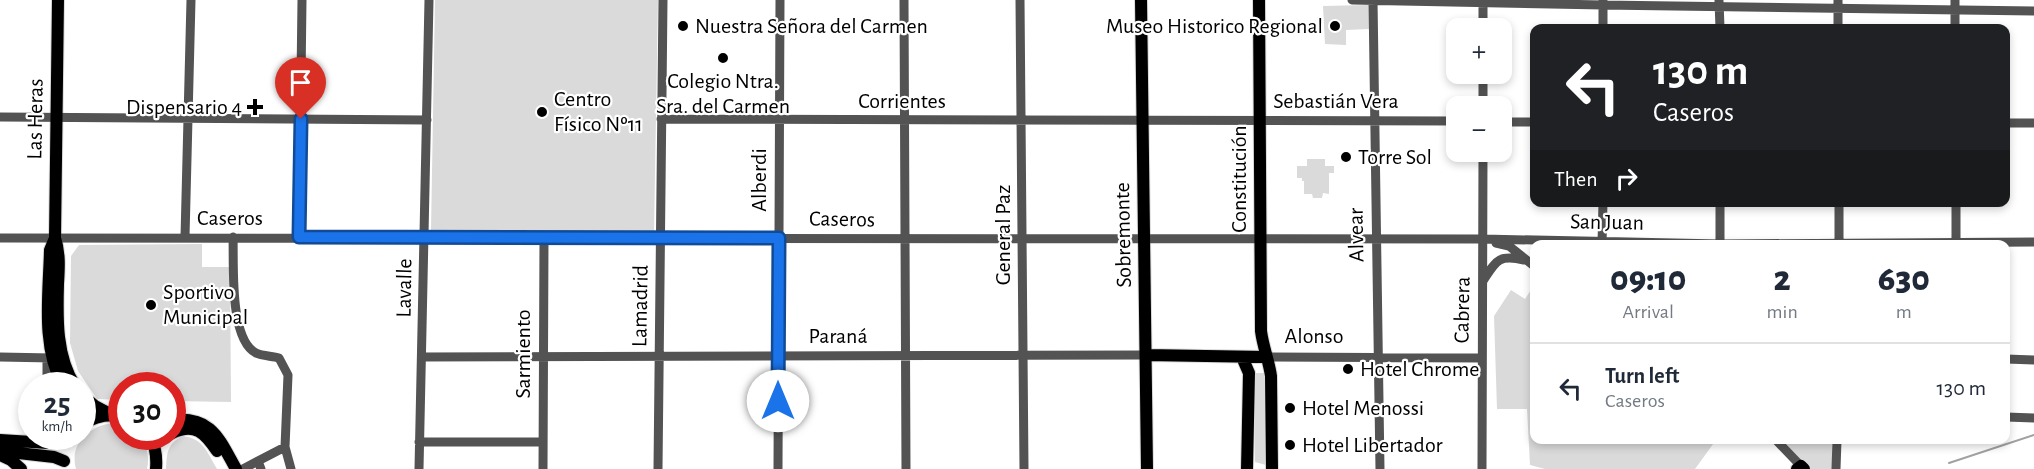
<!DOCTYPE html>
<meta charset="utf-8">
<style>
body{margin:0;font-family:"Alegreya Sans",sans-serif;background:#f6f6f7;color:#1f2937;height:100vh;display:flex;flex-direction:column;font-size:22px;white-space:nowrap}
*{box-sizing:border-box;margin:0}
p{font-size:20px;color:#747a83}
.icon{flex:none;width:33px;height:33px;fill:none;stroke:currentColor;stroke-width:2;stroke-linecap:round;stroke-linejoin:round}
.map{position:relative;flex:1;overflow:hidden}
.drawer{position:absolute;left:1530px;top:240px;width:480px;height:204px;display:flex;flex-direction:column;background:#fff;border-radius:12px;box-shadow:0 3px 9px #0003}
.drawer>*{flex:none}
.hud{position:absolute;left:1530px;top:24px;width:480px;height:183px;border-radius:12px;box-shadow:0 3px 9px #0003;background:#202124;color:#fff;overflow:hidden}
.controls{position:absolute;left:1446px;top:18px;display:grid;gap:12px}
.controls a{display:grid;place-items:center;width:66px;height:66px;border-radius:12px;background:#fff;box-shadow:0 3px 9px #0003;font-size:30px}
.speed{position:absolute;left:18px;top:372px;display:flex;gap:12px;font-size:30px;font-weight:700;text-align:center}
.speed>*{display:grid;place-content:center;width:78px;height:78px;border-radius:50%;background:#fff;box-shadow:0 3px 9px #0003;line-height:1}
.speed small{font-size:15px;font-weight:400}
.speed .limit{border:9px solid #d22;background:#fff;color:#111}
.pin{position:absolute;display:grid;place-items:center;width:51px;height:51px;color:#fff;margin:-62px -26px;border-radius:50% 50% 50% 0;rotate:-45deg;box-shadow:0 0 6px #0007}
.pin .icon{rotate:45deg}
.me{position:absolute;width:66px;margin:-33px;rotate:0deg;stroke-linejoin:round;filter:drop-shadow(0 0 4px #0008)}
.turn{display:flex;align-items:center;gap:21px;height:126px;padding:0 24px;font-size:27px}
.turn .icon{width:78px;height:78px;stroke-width:2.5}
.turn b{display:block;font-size:42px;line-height:51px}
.then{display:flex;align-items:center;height:57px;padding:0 24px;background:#0003;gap:12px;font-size:22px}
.eta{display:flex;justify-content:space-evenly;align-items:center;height:102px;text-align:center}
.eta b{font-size:36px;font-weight:800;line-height:42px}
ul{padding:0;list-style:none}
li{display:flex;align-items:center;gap:18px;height:90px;padding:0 24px;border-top:2px solid #e0e1e3}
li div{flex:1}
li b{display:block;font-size:22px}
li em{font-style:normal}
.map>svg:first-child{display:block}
.green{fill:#dadada}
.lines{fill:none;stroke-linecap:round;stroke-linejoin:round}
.stream{stroke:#a1a1a1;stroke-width:2}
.major-casing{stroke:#dbdbdb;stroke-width:14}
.minor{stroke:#535353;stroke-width:9}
.major{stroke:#000;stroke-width:12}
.route-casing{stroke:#114b97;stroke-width:15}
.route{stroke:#1a73e8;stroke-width:10}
.poi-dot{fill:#000;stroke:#fff;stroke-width:2}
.labels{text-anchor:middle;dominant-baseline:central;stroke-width:4.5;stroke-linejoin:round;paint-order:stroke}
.poi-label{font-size:22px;fill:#000;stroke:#fff;text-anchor:start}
.street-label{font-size:22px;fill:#000;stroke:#fff}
</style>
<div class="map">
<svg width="2034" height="469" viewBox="0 0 2034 469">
<rect width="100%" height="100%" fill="#fff"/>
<path class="green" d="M435 0H658L654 232 431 230Z
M1369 5V29L1346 30V45L1325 44 1323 6Z
M1307 159H1325V166H1334V173H1329V194L1323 193 1322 198H1313L1312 194H1304V181H1302V178H1297V166H1307Z
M202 244V267H230L231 402 173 401 172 386H122L121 400 97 399 78 371 70 343 71 256 79 245Z
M1534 285V440H1716L1695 469H1545L1530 465 1527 409H1497L1494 316 1511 290 1525 299Z
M1254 373H1267L1266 465 1255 462Z
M113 423 121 425 122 436 139 437C147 445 150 457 147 469H76C69 443 89 426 113 423Z
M183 436C204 439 207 452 217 469H166C167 452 167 444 183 436Z
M1782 440H1832V469H1810Z"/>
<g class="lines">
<path class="stream" d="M1949 463 2034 435"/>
<defs>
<path id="major" d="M58 0 55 238C60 253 59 268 58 284 57 319 56 356 75 386
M1141 0 1147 469
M1259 0 1261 331C1263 347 1269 361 1271 376L1272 469
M55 238 50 250C49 294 41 346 63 386
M1146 355 1266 357
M1242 357 1249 373 1247 469
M82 395 95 406 112 415
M172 420C212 416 219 439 236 469
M82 425C94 416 108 414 122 416
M172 433C195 422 205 433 217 451
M150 436C156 447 157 457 156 469
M0 440 48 443 71 440
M0 451 54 457 64 461
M0 455 11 460 21 469
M1797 469 1801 466 1804 469"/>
</defs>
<use href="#major" class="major-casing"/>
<path class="minor" d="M904 0 906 469
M1020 0 1024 469
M1352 0 1603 5 2034 11
M1373 0 1380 469
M1483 0V28
M1838 0V28
M1955 0V28
M1603 1V28
M1719 1 1720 28
M1483 74V106
M0 117 427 120
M661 119 1456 121
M1502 122H1534
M2006 123H2034
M1720 202V244
M1956 202V244
M185 237 191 0
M233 237C234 264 229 339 256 353 262 356 272 356 279 358L288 375 285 447 291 469
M299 237 302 0
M0 238 1483 239 1720 244 2034 242
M1496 243 1509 246 1534 266
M1602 244 1603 202
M1839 244V202
M1483 281C1496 261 1498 254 1524 260
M0 357 52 358
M422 357 1146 355
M1266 357 1481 358
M2006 359 2034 360
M47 386V358
M2006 417 2034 418
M1776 440 1801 466
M419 442H542
M258 461 285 447
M243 469 258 461 261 469
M419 469 429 0
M543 469 544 239
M658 469 663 0
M778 469 780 0
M1482 469 1483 152
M1836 469 1837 440"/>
<use href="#major" class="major"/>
</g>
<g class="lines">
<defs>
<path id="route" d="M301 119 299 237 779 238 778 401"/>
</defs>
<use href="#route" class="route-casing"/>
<use href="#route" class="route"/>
</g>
<g class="poi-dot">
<circle cx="683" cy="26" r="6"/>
<circle cx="1335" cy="26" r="6"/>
<circle cx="723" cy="58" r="6"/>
<path d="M252 98h6v6h6v6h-6v6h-6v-6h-6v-6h6z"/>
<circle cx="542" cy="112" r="6"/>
<circle cx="1346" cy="157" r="6"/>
<circle cx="151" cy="305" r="6"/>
<circle cx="1348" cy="369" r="6"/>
<circle cx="1290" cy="408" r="6"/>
<circle cx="1290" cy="445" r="6"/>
</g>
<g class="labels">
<g class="poi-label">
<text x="695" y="26">Nuestra Señora del Carmen</text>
<text x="1323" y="26" text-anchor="end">Museo Historico Regional</text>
<text x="723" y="81" text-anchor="middle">Colegio Ntra.<tspan x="723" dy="25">Sra. del Carmen</tspan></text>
<text x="554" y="99">Centro<tspan x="554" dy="25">Físico Nº11</tspan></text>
<text x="242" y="107" text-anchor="end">Dispensario 4</text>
<text x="1358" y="157">Torre Sol</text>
<text x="163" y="292">Sportivo<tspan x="163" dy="25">Municipal</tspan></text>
<text x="1360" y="369">Hotel Chrome</text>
<text x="1302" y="408">Hotel Menossi</text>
<text x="1302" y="445">Hotel Libertador</text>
</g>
<g class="street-label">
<text x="902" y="101">Corrientes</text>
<text x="1336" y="101">Sebastián Vera</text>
<text transform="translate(35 119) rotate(-89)">Las Heras</text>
<text transform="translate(1239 179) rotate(-90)">Constitución</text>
<text transform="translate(759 180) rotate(-90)">Alberdi</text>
<text x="230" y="218">Caseros</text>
<text transform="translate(842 219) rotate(1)">Caseros</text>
<text transform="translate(1607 222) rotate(1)">San Juan</text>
<text transform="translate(1003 235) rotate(-90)">General Paz</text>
<text transform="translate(1123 235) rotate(-91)">Sobremonte</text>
<text transform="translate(1356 235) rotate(-91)">Alvear</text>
<text transform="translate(404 288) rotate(-89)">Lavalle</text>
<text transform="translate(640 306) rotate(-89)">Lamadrid</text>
<text transform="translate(1462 310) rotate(-89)">Cabrera</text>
<text x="838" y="336">Paraná</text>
<text x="1314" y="336">Alonso</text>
<text transform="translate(523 354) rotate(-90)">Sarmiento</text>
</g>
</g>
</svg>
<div class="controls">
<a>+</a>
<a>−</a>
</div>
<div class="speed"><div>25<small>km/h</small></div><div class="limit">30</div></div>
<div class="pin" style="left:301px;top:119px;background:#d93025"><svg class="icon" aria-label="arrive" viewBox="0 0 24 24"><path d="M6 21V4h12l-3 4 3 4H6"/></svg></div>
<svg class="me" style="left:778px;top:401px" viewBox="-20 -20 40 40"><circle r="19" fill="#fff"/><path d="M0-13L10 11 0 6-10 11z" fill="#1a73e8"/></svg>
<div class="hud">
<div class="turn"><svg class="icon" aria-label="left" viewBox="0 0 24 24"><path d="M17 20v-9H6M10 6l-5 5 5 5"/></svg><div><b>130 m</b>Caseros</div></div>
<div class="then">Then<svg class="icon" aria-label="right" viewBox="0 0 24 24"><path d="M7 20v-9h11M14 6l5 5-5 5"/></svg></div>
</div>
<section class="drawer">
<div class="eta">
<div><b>09:10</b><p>Arrival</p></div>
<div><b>2</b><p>min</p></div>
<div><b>630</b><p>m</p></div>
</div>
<ul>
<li><svg class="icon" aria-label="left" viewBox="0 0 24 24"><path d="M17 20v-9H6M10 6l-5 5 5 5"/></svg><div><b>Turn left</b><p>Caseros</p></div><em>130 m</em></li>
</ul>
</section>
</div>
